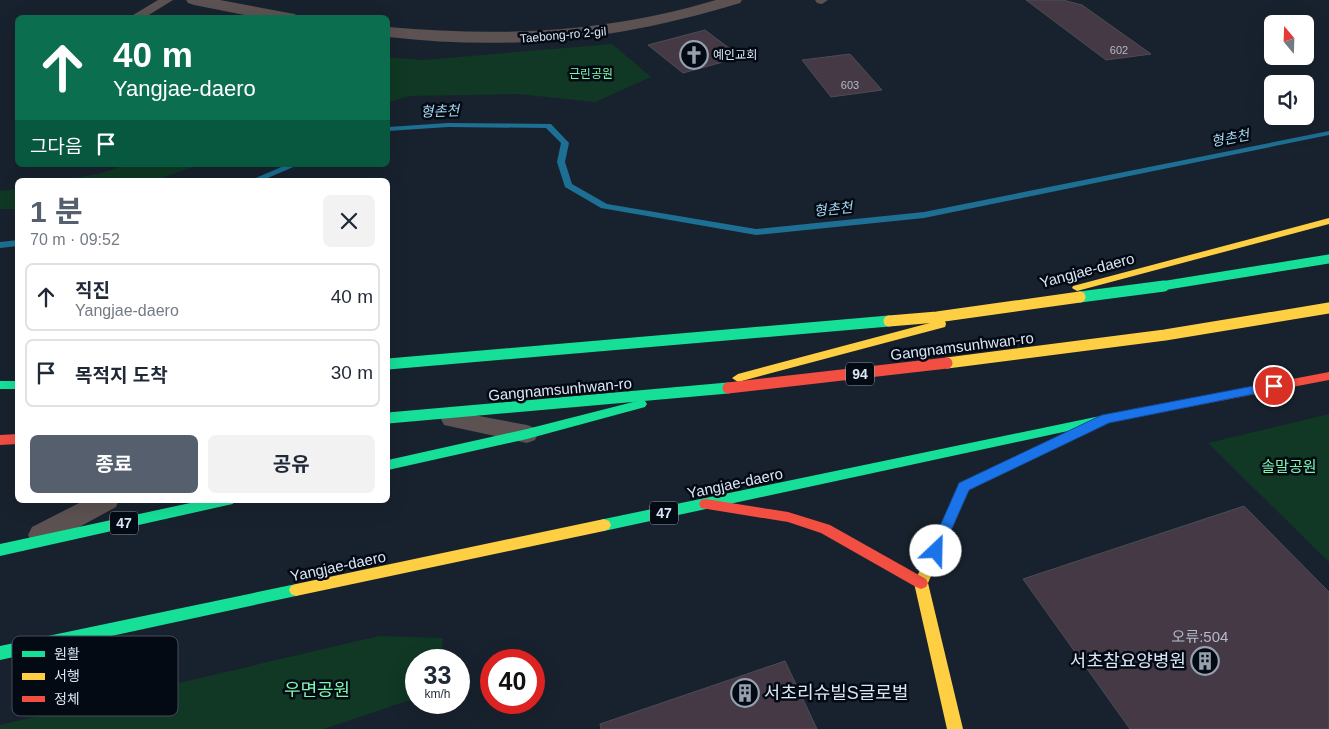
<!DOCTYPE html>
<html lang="ko">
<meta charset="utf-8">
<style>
body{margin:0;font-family:Helvetica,"Noto Sans KR",sans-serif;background:#f2f2f3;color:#1f2937;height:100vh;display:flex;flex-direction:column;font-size:19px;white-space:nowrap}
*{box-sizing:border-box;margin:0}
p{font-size:16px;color:#747a83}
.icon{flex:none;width:28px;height:28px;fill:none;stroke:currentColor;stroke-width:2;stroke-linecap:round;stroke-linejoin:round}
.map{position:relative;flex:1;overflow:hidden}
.sheet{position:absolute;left:15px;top:178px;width:375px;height:325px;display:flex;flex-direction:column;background:#fff;border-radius:8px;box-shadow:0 5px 20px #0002}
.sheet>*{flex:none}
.banner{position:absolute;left:15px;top:15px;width:375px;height:152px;border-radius:8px;box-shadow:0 5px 20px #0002;background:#0b6e4f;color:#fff;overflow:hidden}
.needle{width:32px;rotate:341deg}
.controls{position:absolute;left:1264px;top:15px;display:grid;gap:10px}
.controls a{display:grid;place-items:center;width:50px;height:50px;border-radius:8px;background:#fff;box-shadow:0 5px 20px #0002;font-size:25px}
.speed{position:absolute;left:405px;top:649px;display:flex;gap:10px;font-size:25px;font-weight:700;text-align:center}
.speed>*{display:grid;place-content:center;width:65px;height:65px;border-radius:50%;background:#fff;box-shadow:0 5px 20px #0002;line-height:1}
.speed small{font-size:12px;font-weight:400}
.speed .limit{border:8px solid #d22;background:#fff;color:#111}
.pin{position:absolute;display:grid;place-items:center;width:42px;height:42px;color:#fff;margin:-21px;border:2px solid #fff;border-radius:50%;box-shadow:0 1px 5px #0007}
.me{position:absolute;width:55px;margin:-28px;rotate:24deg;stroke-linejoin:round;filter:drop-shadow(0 0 4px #0008)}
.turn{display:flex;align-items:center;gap:18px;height:105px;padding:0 15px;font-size:22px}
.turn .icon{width:65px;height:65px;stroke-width:2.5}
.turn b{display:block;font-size:35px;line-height:42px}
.then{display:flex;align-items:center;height:48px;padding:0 15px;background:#0003;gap:10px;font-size:19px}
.round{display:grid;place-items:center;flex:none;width:52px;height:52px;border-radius:8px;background:#f2f2f3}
.head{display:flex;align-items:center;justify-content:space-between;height:85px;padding:0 15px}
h1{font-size:30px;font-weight:700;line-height:38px;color:#555f6d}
.cta{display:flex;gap:10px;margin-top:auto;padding:10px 15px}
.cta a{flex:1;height:58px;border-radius:8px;background:#555f6d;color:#fff;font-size:20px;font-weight:700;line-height:58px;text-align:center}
.cta a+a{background:#f2f2f3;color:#1f2937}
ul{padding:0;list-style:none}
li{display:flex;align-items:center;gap:15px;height:68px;margin:0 10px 8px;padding:0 5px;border:2px solid #e0e1e3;border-radius:8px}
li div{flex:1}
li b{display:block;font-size:19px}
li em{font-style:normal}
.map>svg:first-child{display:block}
.green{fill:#103824}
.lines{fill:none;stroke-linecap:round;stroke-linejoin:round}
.stream{fill:#1d6f93;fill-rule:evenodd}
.building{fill:#443945;stroke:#4d4c54}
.lane{fill:#5c5251;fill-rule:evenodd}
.street{fill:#5c5251;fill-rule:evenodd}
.fast{fill:#16e098;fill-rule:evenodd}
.slow{fill:#ffcf43;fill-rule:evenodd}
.jam{fill:#f24e42;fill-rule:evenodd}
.fast-bridge-far1{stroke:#16e098;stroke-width:9}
.fast-bridge{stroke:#16e098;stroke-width:11}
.slow-bridge{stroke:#ffcf43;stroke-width:11}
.jam-bridge{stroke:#f24e42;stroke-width:11}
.route{fill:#1a73e8;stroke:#114b97}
.labels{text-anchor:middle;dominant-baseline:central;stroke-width:5;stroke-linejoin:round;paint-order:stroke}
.far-number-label{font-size:11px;fill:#b4bbc9}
.far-street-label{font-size:12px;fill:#dae6f5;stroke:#040a14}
.far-poi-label{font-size:12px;fill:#dae6f5;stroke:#040a14;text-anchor:start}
.far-park-label{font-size:12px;fill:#7cf7ac;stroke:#040a14}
.far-water-label{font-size:14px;font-style:italic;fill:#a6d6f0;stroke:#040a14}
.shield{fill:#040a14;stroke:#9aa4b2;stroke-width:1}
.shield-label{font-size:14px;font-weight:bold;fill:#dae6f5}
.street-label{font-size:15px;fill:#dae6f5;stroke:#040a14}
.park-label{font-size:15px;fill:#7cf7ac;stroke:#040a14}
.near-number-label{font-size:15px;fill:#b4bbc9}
.near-poi-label{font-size:18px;fill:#dae6f5;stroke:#040a14;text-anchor:end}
.near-park-label{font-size:18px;fill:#7cf7ac;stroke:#040a14}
.key{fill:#040a14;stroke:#444c58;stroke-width:1}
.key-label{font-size:14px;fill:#dae6f5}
</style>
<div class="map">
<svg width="1329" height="729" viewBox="0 0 1329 729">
<rect width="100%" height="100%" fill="#18222e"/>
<path class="green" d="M612 44 651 77 595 102 518 94 410 96 388 102V57L423 60Z
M125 165H198L156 180H64L102 173Z
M17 189V209H0V191Z
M1329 414V562L1208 443Z
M379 636 443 638 441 660H416V698L324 729H0V725Z"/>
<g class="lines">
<path class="stream" d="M448 123 551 124 569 143 565 162 572 184 607 204 756 229 924 212 1329 131V135L924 218 756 235 601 208 565 187 557 162 561 143 546 128 448 127 388 131V127Z
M286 165H298L263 180H251Z
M18 240V246L0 248V242Z"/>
</g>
<path class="building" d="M1026 0H1063L1082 5 1151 54 1106 60Z
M705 30 741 57 683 73 648 45Z
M850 54 882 90 831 97 802 60Z
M1244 506 1329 592V729H1130L1023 579Z
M785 661 817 729H601L600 724Z"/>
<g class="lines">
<path class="lane" d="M158 0H173L144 18H128Z
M815 0H828L822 4 817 3Z
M452 411 527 425 535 428 538 434 535 440 527 443 444 425 441 419 444 413Z
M85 500H119L116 507 50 543 41 546 32 543 28 535 32 527Z"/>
<path class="street" d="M186 0H220L289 13 295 14 297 18H260L194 5 188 3Z
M716 0H742L740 3C618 40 514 51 388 37V27C504 37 604 33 716 0Z"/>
<path class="fast" d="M0 381H18V389H0Z
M641 400 645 401 647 404 645 407 527 439 388 470V460L527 429Z
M1105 415 1109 416 1111 419 1109 422 1105 423 604 531 599 529 597 525 599 521 604 519Z
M204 500H234L233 504 228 505 0 556V544Z
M296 584 301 586 303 590 301 594 296 596 0 660V646Z"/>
<path class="slow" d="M1329 218V224L1077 291 1072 288 1073 286Z
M941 320 945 321 946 324 945 327 738 382 732 378 738 374Z
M1096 419 1100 421 1102 424 1100 427 969 490 928 583 963 729H947L914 583 958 487 959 483Z
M604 519 609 521 611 525 609 529 604 531 296 596 291 594 289 590 291 586 296 584Z"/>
<path class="jam" d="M1329 372V380L1105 423 1101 422 1099 419 1101 416 1105 415Z
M18 434V444L0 445V435Z
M706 499 788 512 830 525 926 579 928 583 926 587 921 589 916 587 821 533 788 522 701 508 699 504 701 500Z"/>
<path class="fast-bridge-far1" d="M1155 287 1329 259"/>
<path class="fast-bridge" d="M1080 297 1164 286
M388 364 889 321
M388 418 728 388"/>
<path class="slow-bridge" d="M889 321 937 317 1080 297
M947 363 1165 335 1329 308"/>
<path class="jam-bridge" d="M728 388 947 363"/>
</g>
<path class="route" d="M1274 382 1279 386 1278 389 1109 423 969 490 940 555 936 557 931 555 929 551 959 483 1102 415Z"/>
<defs>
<symbol id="church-ring" viewBox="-11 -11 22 22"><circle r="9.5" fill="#040a14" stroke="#96a1af" stroke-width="1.5"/><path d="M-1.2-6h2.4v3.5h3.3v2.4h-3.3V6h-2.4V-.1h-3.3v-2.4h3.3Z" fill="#96a1af"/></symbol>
<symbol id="building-ring" viewBox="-11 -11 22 22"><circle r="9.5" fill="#040a14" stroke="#96a1af" stroke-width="1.5"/><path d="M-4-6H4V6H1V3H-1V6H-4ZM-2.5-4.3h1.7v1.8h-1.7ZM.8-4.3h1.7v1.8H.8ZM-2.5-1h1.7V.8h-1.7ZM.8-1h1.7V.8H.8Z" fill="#96a1af"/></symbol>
</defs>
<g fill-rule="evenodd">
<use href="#church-ring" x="678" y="39" width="32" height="32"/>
<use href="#building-ring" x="1189" y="645" width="32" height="32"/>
<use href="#building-ring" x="729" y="677" width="32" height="32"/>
</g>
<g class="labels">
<g class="far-number-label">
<text x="1119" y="50">602</text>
<text x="850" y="85">603</text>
</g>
<g class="far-street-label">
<text transform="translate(563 35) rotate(-5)">Taebong-ro 2-gil</text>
</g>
<g class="far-poi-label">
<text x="713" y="55">예인교회</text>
</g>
<g class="far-park-label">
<text x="591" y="74">근린공원</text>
</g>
<g class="far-water-label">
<text transform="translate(440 111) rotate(-2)">형촌천</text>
<text transform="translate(1230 138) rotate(-11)">형촌천</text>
<text transform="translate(833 209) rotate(-6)">형촌천</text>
</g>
<g class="shield">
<rect x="846" y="362.5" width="28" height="23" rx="4"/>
<rect x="650" y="501.5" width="28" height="23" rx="4"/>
<rect x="110" y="511.5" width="28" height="23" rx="4"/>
</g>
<g class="shield-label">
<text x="860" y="374">94</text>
<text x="664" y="513">47</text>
<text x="124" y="523">47</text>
</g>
<g class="street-label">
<text transform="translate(1087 270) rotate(-15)">Yangjae-daero</text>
<text transform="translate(962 346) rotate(-7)">Gangnamsunhwan-ro</text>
<text transform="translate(560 389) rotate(-5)">Gangnamsunhwan-ro</text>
<text transform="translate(735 483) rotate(-12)">Yangjae-daero</text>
<text transform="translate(338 566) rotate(-12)">Yangjae-daero</text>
</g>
<g class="park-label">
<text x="1289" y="466">솔말공원</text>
</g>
<g class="near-number-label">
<text x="1200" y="636">오류:504</text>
</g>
<g class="near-poi-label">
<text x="1186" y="661">서초참요양병원</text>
<text x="764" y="693" text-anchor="start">서초리슈빌S글로벌</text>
</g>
<g class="near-park-label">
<text x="317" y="690">우면공원</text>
</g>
</g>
<rect x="12" y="636" width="166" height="80" rx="8" class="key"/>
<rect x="22" y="651" width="23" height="6" fill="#16e098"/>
<rect x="22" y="673" width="23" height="7" fill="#ffcf43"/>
<rect x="22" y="696" width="23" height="6" fill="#f24e42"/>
<g class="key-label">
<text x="54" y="659">원활</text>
<text x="54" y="681">서행</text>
<text x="54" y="704">정체</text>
</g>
</svg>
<div class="controls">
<a><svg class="needle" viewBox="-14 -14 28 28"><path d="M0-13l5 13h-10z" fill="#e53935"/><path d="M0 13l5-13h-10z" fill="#747a83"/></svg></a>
<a><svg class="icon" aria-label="sound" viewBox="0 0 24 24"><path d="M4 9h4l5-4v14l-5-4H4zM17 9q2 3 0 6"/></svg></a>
</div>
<div class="speed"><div>33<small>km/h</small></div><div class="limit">40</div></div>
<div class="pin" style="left:1274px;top:386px;background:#d93025"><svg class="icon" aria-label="arrive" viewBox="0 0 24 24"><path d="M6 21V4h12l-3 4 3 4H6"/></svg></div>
<svg class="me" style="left:936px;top:551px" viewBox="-20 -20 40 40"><circle r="19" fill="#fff"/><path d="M0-13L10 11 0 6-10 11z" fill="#1a73e8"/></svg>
<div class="banner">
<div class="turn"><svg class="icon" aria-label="ahead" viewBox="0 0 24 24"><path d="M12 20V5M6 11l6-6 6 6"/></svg><div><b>40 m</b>Yangjae-daero</div></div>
<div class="then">그다음<svg class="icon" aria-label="arrive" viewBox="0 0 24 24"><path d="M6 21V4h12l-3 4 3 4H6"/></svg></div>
</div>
<section class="sheet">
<div class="head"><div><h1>1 분</h1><p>70 m · 09:52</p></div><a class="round"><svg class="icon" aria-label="close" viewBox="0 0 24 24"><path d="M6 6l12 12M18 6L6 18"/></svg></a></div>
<ul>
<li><svg class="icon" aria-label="ahead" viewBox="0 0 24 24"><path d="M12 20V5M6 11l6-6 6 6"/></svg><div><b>직진</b><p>Yangjae-daero</p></div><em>40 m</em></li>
<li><svg class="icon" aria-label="arrive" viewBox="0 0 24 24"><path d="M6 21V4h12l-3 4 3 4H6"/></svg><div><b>목적지 도착</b></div><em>30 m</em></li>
</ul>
<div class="cta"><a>종료</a><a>공유</a></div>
</section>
</div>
